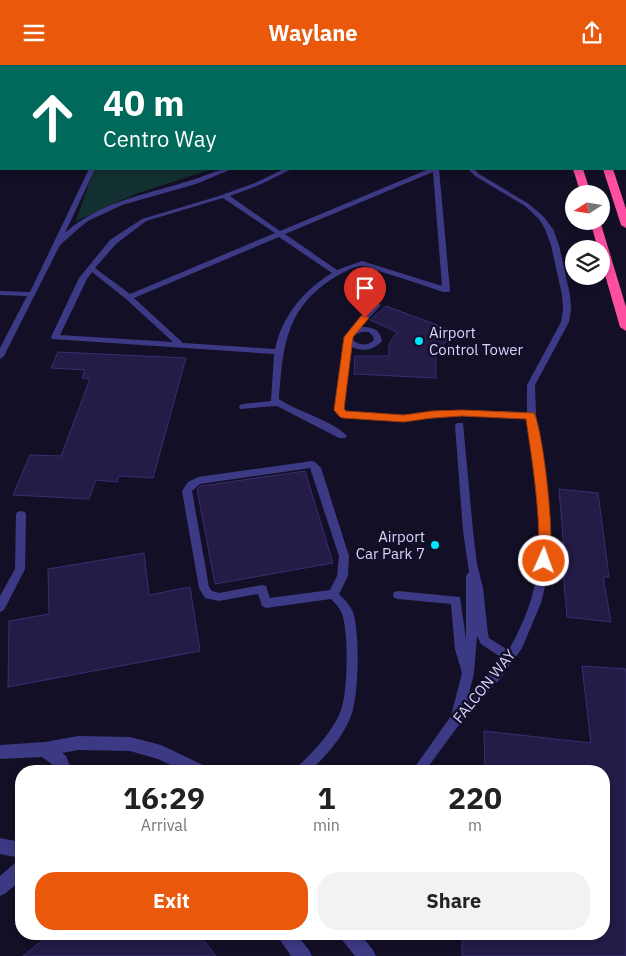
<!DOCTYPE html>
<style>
body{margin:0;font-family:"IBM Plex Sans",sans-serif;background:#f2f2f2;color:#222;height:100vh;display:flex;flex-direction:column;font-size:19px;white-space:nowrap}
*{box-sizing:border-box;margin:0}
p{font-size:16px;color:#767676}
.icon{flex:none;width:28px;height:28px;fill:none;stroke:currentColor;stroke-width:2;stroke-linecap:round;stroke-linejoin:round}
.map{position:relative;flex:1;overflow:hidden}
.side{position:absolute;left:15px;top:700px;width:595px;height:175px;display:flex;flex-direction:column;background:#fff;border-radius:20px;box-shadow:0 2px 8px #0003}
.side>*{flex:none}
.top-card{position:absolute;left:0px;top:0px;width:626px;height:105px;box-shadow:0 2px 8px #0003;background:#00695c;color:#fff;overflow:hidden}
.needle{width:32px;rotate:258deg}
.fabs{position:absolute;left:565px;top:120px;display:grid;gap:10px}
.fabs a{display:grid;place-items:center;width:45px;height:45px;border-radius:50%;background:#fff;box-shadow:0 2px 8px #0003;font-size:25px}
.pin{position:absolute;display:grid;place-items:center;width:42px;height:42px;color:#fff;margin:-51px -21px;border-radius:50% 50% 50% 0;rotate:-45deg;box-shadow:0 0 5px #0007}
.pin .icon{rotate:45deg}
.me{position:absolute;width:55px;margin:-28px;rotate:2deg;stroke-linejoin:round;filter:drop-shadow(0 0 4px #0008)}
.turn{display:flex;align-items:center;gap:18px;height:105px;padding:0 20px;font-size:22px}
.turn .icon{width:65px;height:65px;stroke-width:2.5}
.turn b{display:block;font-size:35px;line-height:42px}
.eta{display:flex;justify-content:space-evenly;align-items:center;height:85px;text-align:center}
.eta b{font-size:30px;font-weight:800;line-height:35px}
.button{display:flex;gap:10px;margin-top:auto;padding:10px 20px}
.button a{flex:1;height:58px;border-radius:20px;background:#ea580c;color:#fff;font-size:20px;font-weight:800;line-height:58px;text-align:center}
.button a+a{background:#f2f2f2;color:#222}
header{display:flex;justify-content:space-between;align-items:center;height:65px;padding:0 20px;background:#ea580c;color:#fff;font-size:22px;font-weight:800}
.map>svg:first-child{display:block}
.green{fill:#12302f}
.building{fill:#241b47;stroke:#3b2d73}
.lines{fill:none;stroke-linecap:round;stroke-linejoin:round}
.lane{fill:#3d3a85;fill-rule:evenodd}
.street{fill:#3d3a85;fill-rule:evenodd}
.highway{fill:#ff4fa3;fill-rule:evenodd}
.route{fill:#ea580c;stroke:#983908}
.poi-dot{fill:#00e5ff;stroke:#130f26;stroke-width:2}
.labels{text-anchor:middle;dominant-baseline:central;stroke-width:5;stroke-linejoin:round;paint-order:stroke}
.poi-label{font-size:15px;fill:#d9d4ff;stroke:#130f26;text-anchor:start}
.street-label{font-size:15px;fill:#d9d4ff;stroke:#130f26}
</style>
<header><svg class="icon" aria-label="menu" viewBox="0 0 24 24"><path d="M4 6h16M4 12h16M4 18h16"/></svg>Waylane<svg class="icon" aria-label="share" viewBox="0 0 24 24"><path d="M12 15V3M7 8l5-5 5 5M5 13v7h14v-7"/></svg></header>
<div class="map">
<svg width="626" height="891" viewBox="0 0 626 891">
<rect width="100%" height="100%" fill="#130f26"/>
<path class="green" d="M41 0H492L37 1Z
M94 104H213L138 128 76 156Z"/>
<path class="building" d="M386 241 456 267 438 285 436 291V313L354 309 355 291H389V279L397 267 370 255Z
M58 287 186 293 153 413 119 411 117 417 96 415 89 434 13 430 30 390 61 391 90 314 82 313 85 305 51 303Z
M305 406 333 498 215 519 197 424 201 421Z
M559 424 598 428 609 512H603L611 557 567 552 563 508H566Z
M144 488 149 530 190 522 200 586 8 622 9 556 49 549 48 504Z
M582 601 626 604V891H462V869H604V706H485L484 666 591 678Z
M50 869H199L216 891H23Z"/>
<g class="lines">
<path class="lane" d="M625 99H626V103H625Z
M89 104H95L65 168C100 136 149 129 192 115 205 111 219 103 232 104L196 119 122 140 88 156 78 164 60 180 4 291 0 294V283L27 231 0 230V226L30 227Z
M284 104H292L259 120 230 131 280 166 429 104H439L450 225 449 227H443C424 220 404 214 385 208 378 206 370 201 363 201 355 200 342 208 335 212 285 243 283 282 279 334 298 347 334 356 347 371L345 373H339L277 341 240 344 239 342 240 340 243 339 271 336 274 289 52 274 51 272 79 213 110 175 142 154 219 131 255 118ZM433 107 442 221 362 196 337 205 285 169ZM223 133 275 168 130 229 95 203 116 179 146 156ZM279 172 332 208C304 225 282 251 275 284L183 278 134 233ZM92 207 126 234 173 277 60 270 87 214Z
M468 104H474L479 109 529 139 544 152 553 164 559 180 570 230 571 244 569 257 535 320 536 350 546 409 551 483 548 510 541 538 522 583 500 614 461 657 425 706H412L451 651 462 608 455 584 451 539 398 534 394 533 393 530 394 527 398 526 460 532 466 575V511L469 507 463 466 455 360 457 358H463L473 466 477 499 483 523 488 569 489 573 508 585C515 575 519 565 524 554 551 490 538 420 527 353L462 351 404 356 343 352 340 351 335 345 346 269 374 238H377L381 240 361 262C372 262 380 264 382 276 374 285 363 287 352 282L344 344 345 346 404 350 462 345 527 347V320L561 257 563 244 562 230 551 180 545 164 539 154 525 141 475 111ZM362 267H369L373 271 374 275C367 281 360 281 353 275L354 270ZM477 571 481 579 502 593 468 633 474 608Z
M312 396 315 397 321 403 349 491 348 511 339 529C344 534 350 540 353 547 360 569 359 629 351 651 343 672 326 691 310 706H295L297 702C313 688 331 668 340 648 348 630 349 568 342 549 340 543 335 538 331 534L266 543 262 541 258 529 219 536 205 533 199 523 182 426 188 417 198 412ZM310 403 339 491 337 511 330 525 270 533 266 521 262 520 219 528 212 526 209 522 192 426 200 419Z
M21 446 25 447 26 450 25 504 4 545 0 547V531L15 504 16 450 17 447Z"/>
<path class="street" d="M78 671 130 672 161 680 205 701 207 706H183L158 694 130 686 78 685 62 688 66 691 72 706H56L54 701 42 692 0 694V680L45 677Z
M0 773 21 777V793L0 789Z
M21 796V815L6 828 0 831V811L15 798Z
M276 869H296L309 885 312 891H291Z
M339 869H360L373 885 376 891H355L342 875Z"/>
<path class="highway" d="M569 0H577V1H569Z
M573 104H583L591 129H581Z
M603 104H613L626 144V163L621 160Z
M590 156H600L626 242V266L620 262 601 196V184H598Z"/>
</g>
<path class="route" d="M365 250 369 253 353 272 344 344 346 346 404 350 432 346 462 345 534 348C543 365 557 484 548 500H540C536 493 540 481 539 473 538 433 532 394 526 354L462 351 432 353 404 357 343 353 340 352 334 345 344 272 361 251Z"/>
<g class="poi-dot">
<circle cx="419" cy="276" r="5"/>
<circle cx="435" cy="480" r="5"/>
</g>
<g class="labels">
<g class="poi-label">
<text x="429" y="267">Airport<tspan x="429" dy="17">Control Tower</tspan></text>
<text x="425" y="471" text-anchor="end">Airport<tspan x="425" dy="17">Car Park 7</tspan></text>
</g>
<g class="street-label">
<text transform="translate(484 621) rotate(-51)">FALCON WAY</text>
</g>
</g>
</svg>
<div class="fabs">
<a><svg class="needle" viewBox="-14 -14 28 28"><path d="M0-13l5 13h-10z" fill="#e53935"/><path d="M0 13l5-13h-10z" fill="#767676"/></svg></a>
<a><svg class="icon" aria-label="layers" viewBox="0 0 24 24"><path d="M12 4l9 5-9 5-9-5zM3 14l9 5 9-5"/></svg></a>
</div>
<div class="pin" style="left:365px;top:253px;background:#d93025"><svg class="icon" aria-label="arrive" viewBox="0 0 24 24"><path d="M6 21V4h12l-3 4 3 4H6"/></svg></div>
<svg class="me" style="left:544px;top:496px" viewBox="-20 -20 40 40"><circle r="17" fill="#ea580c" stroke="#fff" stroke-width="3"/><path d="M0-11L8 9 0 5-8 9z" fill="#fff"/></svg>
<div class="top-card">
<div class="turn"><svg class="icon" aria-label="ahead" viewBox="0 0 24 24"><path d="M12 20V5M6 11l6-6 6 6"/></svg><div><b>40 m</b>Centro Way</div></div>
</div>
<section class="side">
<div class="eta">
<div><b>16:29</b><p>Arrival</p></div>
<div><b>1</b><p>min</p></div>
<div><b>220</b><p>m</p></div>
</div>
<div class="button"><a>Exit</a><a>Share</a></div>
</section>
</div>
